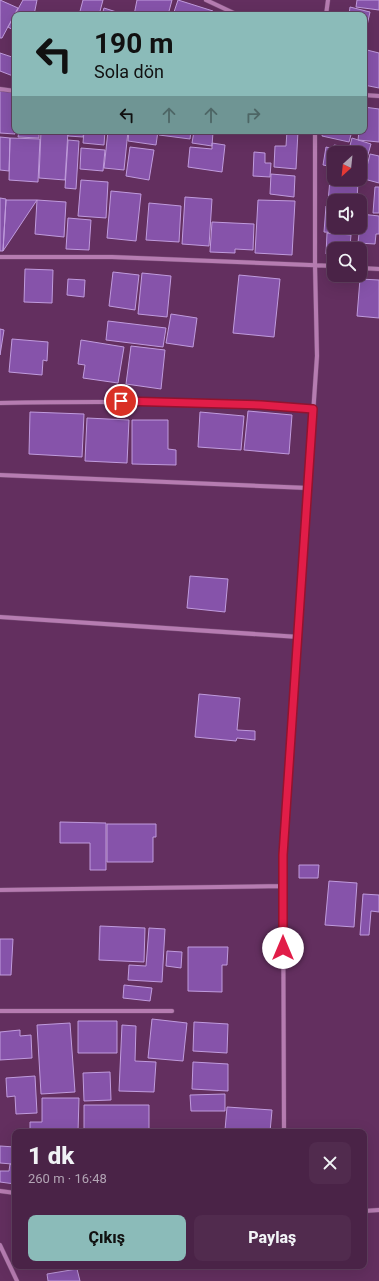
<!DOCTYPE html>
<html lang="tr">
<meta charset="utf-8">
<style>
body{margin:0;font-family:Roboto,sans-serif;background:#512b4e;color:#f1f3f6;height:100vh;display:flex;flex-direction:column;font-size:15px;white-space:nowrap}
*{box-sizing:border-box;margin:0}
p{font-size:13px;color:#b2a4b4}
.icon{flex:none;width:22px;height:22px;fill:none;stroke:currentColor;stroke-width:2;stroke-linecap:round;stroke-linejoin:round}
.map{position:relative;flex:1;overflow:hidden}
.panel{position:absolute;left:12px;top:1129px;width:355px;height:140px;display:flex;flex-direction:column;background:#4a2347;border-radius:8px;box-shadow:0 4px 16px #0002,0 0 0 1px #614060}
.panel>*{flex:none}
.top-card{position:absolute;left:12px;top:12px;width:355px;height:122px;border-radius:8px;box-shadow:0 4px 16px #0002,0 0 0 1px #614060;background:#8bbbb9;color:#111;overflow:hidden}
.needle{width:26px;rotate:207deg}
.controls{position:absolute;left:327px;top:146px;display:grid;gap:8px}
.controls a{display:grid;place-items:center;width:40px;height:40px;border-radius:8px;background:#4a2347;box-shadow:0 4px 16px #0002,0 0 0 1px #614060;font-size:20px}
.pin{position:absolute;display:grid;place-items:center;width:34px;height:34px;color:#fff;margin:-17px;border:2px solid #fff;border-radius:50%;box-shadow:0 1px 4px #0007}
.me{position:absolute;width:44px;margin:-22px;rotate:0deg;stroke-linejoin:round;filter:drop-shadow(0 0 3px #0008)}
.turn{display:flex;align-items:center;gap:14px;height:84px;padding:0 16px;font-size:18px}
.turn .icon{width:52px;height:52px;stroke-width:2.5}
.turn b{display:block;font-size:28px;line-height:34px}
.lanes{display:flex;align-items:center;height:38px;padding:0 16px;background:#0003;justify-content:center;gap:20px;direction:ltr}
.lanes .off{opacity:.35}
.round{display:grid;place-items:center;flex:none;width:42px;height:42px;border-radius:8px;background:#512b4e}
.overview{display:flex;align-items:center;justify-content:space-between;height:68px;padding:0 16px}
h1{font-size:24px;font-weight:800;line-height:30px}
.button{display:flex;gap:8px;margin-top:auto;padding:8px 16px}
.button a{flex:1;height:46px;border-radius:8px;background:#8bbbb9;color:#111;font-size:16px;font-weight:800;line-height:46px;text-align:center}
.button a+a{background:#512b4e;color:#f1f3f6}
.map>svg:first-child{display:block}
.building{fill:#8653aa;stroke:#c09bdd}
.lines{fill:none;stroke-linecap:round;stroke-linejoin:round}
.street-casing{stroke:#7a4e77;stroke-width:5}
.street{stroke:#b67cb1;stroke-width:4}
.route-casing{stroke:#92132f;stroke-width:10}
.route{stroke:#e11d48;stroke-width:7}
</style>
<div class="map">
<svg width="379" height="1281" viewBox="0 0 379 1281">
<rect width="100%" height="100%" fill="#632f5f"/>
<path class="building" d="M0 0 18 8 2 38H0Z
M23 0H37L34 15H15V31L8 27Z
M83 0H103L99 15H79Z
M137 0H172L168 15H134Z
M178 0 213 11 212 15H173Z
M357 0H379V10L356 7Z
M350 7 370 12 366 30 364 29V15H349Z
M104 8 126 15H102Z
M367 50 379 53V88L364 85V62Z
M0 53 15 58 13 76 0 71Z
M0 91 15 92V134L0 133Z
M364 107 379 109V142L358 140 359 131H364Z
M19 131H39V138L18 137Z
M41 131H68L65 180 39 178Z
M68 131H84L83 137 68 136Z
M84 131H105L104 145 83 143Z
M108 131H128L124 170 104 168Z
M129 131H158L156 145 128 141Z
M159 131H191L190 139 159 135Z
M194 131H226L225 134 213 132 212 146 192 143Z
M247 131H268L267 134 246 133Z
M287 131H298L296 169 274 167 275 146H286Z
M323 131H352L349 142 322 136Z
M0 137 10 138 9 171 0 170Z
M10 138 40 139 38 182 9 180Z
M352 138 371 144 362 175H360V153H348Z
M68 140 79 141 76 189 65 188Z
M212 143 225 145 222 172 188 167 190 147 212 149Z
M334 145 346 147 345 153H334V167L323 165 326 147 334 149Z
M130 147 154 150 149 180 126 176Z
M81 148 105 150 103 171 80 169Z
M254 152 265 153V163H271L270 177 253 176Z
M370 154 379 156V183L364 179Z
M271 174 295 176 294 197 270 194Z
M330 179 358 181 357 201 328 202Z
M81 180 108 182 106 218 78 216Z
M375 187H379V213H373Z
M111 191 141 194 136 241 107 238Z
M185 197 212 199 209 246 182 244Z
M0 198 6 199 3 251H0Z
M6 200H37L3 251Z
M37 200 66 202 64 237 35 234Z
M258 200 295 201 292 255 255 253Z
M149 203 181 206 179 242 146 240Z
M326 206 334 207V227H352V234L324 232Z
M361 214 379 216V234H376L375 244 358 243Z
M68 218 91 220 89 250 66 249Z
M212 222 254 224 253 250 235 249V253L210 252Z
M327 233 351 235 350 246 359 247V249H334V255L326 254Z
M25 269 53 270 52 303 24 302Z
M113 272 139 275 135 310 109 306Z
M142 273 171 276 167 317 138 314Z
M239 275 280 279 274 337 233 333Z
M68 279 85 280 84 297 67 295Z
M360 279 379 280V318L357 316Z
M171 314 197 318 193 347 166 343Z
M108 321 166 328 163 347 106 340Z
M0 329 4 330 0 355Z
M12 339 48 342 47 361 43 360 42 375 9 372Z
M81 340 124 347 118 383 83 378 85 365 78 364Z
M131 346 165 350 161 389 126 384Z
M248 411 292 415 289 454 244 450Z
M30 412 84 414 82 457 29 454Z
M200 412 244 416 241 450 198 447Z
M87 418 129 420 127 463 85 461Z
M132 420H168V449L176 450V465L132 464Z
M190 576 228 579 225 612 187 608Z
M199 694 240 698 237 730 255 731V740L237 738 236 741 195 737Z
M60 822 106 823V870H90V843H60Z
M107 824H156V837H153V862H107Z
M299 865H319L318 878H299Z
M329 881 357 883 354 927 325 925Z
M363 894 379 895V912L371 911 369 935H360Z
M100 926 145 928 144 962 99 960Z
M149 928 165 929 162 982 128 980 129 965 146 966Z
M0 939H13L11 975H0Z
M188 947H228L227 965H222V992L188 991Z
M167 951 182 952 181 968 166 966Z
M124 985 152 988 150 1001 123 998Z
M152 1019 187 1023 183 1061 148 1058Z
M78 1021H117V1053H78Z
M194 1022 228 1024 227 1053 193 1051Z
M70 1023 75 1092 41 1094 37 1025Z
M122 1025 136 1026 135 1061 156 1062 154 1092 119 1091Z
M20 1030V1036L31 1035 32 1058 0 1060V1032Z
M193 1062 228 1064V1091L192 1089Z
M110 1072 111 1100 84 1101 83 1073Z
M35 1076 37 1113 16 1114 15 1096 7 1097 6 1078Z
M225 1094V1111H191L190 1095Z
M42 1098H79L78 1132H47V1129H30V1122H42Z
M84 1105H149V1130H84Z
M227 1107 272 1110 270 1132 225 1130Z
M0 1146 15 1147 12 1164 0 1163Z
M10 1164 15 1165V1184L0 1182V1171H9Z
M77 1269 80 1281H48L47 1274Z"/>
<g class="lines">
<defs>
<path id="street" d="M206 0 238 15
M326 15 328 0
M0 89 15 91
M364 95 379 96
M0 257H112L334 266
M360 268 379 269
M0 403C105 401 209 401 313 409
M0 475 308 488
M0 617 299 637
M0 890 283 886
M0 1011H172
M284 1132 283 855 317 356 315 265V131
M0 1191 15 1193
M364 1211 379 1210
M0 1245 17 1281"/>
</defs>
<use href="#street" class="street-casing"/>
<use href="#street" class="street"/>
</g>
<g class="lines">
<defs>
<path id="route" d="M121 401 261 405 313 409 283 855V948"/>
</defs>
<use href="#route" class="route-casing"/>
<use href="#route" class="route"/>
</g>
</svg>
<div class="controls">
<a><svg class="needle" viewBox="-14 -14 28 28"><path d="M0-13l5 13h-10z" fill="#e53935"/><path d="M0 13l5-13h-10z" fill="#b2a4b4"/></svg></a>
<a><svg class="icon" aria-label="sound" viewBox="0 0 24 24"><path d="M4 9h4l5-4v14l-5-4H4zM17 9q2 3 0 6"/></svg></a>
<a><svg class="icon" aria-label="search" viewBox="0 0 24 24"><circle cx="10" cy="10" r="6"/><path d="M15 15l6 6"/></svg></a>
</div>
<div class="pin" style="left:121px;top:401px;background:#d93025"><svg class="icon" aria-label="arrive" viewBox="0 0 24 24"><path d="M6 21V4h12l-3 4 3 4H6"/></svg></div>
<svg class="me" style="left:283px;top:948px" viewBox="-20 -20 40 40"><circle r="19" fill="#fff"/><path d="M0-13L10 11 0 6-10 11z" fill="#e11d48"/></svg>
<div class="top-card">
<div class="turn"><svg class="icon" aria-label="left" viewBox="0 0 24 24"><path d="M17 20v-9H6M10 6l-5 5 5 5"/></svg><div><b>190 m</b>Sola dön</div></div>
<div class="lanes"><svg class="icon" aria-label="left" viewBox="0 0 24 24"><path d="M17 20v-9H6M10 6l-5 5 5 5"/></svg><svg class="icon off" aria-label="ahead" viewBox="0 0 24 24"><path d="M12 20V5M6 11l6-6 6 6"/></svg><svg class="icon off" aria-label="ahead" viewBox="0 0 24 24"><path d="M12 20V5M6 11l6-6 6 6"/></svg><svg class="icon off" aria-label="right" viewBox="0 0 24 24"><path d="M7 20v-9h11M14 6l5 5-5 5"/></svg></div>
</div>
<section class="panel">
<div class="overview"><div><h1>1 dk</h1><p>260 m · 16:48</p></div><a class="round"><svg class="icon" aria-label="close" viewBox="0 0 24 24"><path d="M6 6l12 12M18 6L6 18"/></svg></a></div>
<div class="button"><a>Çıkış</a><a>Paylaş</a></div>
</section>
</div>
